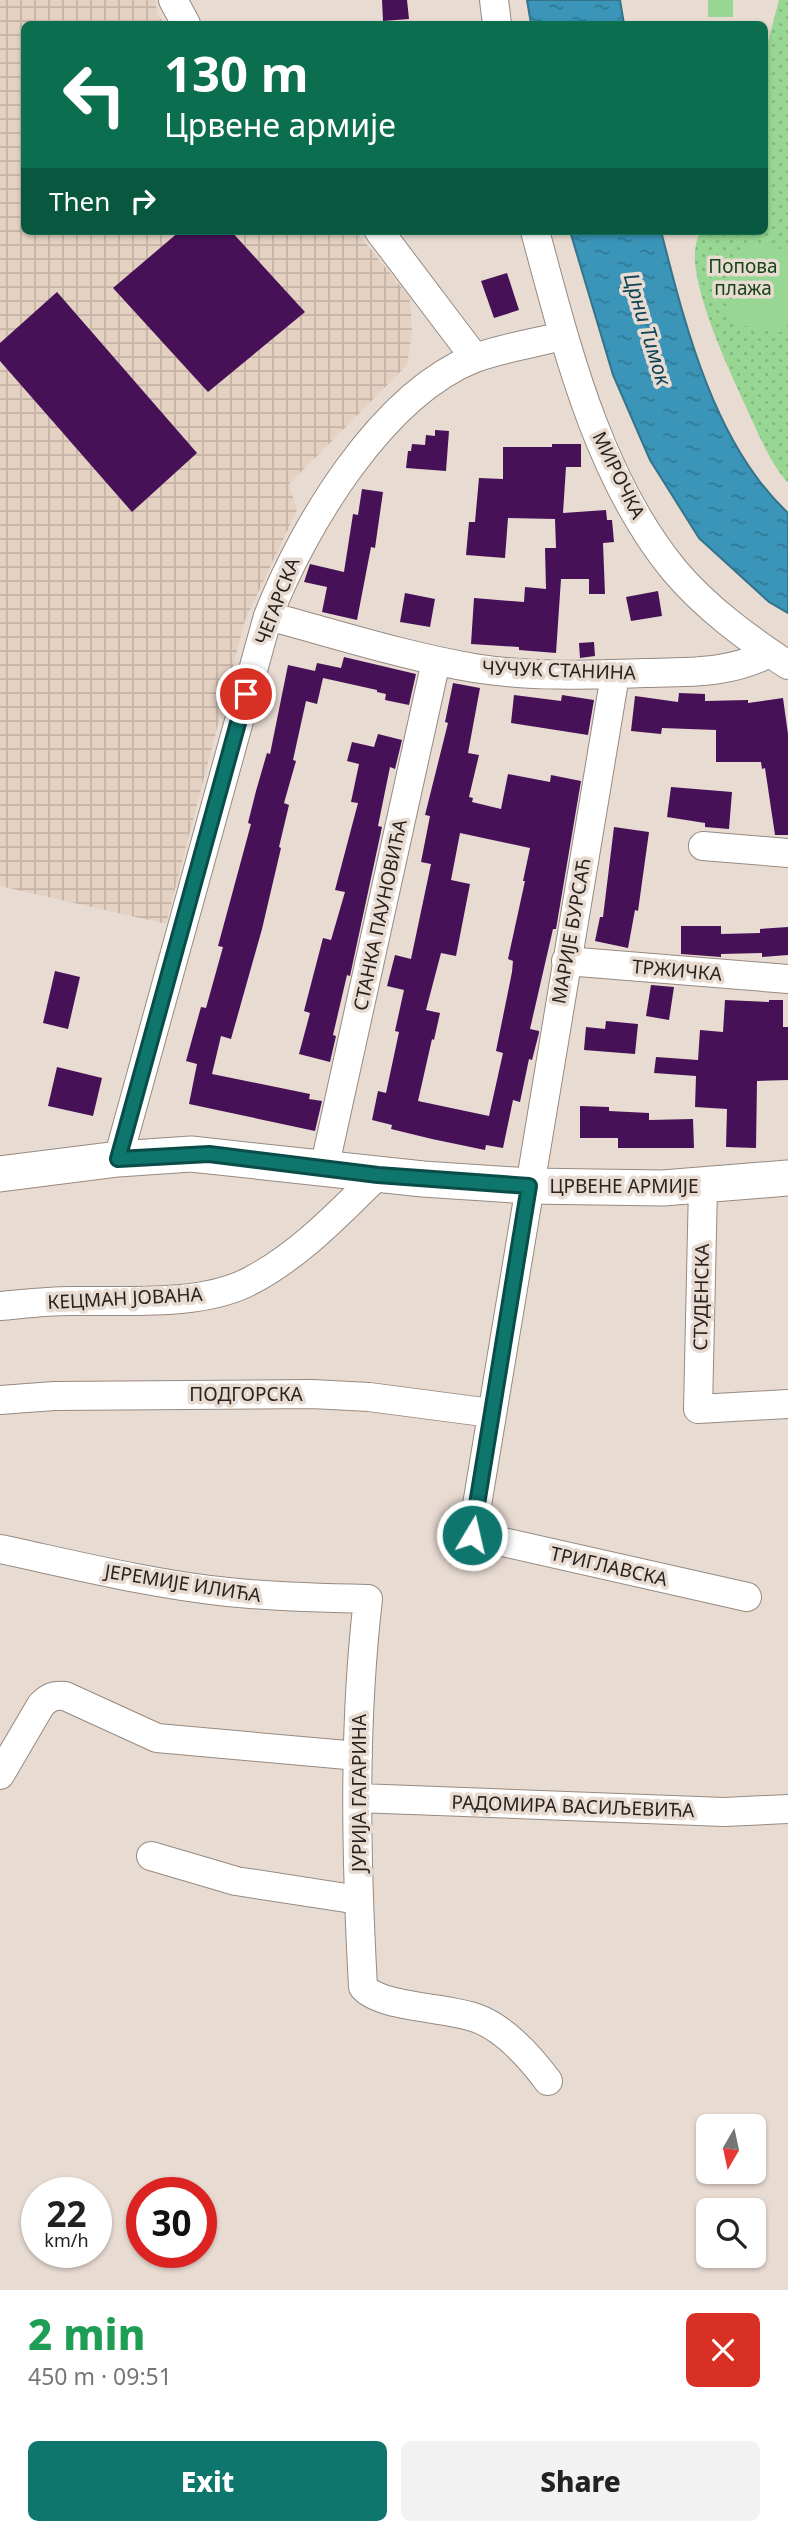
<!DOCTYPE html>
<meta charset="utf-8">
<style>
body{margin:0;font-family:"Noto Sans",sans-serif;background:#f2f2f2;color:#222;height:100vh;display:flex;flex-direction:column;font-size:26px;white-space:nowrap}
*{box-sizing:border-box;margin:0}
p{font-size:23px;color:#767676}
.icon{flex:none;width:38px;height:38px;fill:none;stroke:currentColor;stroke-width:2;stroke-linecap:round;stroke-linejoin:round}
.map{position:relative;height:2290px;overflow:hidden}
.details{display:flex;flex-direction:column;background:#fff;flex:1}
.details>*{flex:none}
.banner{position:absolute;left:21px;top:21px;width:747px;height:214px;border-radius:10px;box-shadow:0 2px 5px #0004;background:#0b6e4f;color:#fff;overflow:hidden}
.needle{width:46px;rotate:189deg}
.tools{position:absolute;left:696px;top:2114px;display:grid;gap:14px}
.tools a{display:grid;place-items:center;width:70px;height:70px;border-radius:10px;background:#fff;box-shadow:0 2px 5px #0004;font-size:35px}
.speed{position:absolute;left:21px;top:2177px;display:flex;gap:14px;font-size:35px;font-weight:700;text-align:center}
.speed>*{display:grid;place-content:center;width:91px;height:91px;border-radius:50%;background:#fff;box-shadow:0 2px 5px #0004;line-height:1}
.speed small{font-size:18px;font-weight:400}
.speed .limit{border:10px solid #d22;background:#fff;color:#111}
.pin{position:absolute;display:grid;place-items:center;width:60px;height:60px;color:#fff;margin:-30px;border:4px solid #fff;border-radius:50%;box-shadow:0 2px 7px #0007}
.me{position:absolute;width:77px;margin:-38px;rotate:9deg;stroke-linejoin:round;filter:drop-shadow(0 0 5px #0008)}
.turn{display:flex;align-items:center;gap:24px;height:147px;padding:0 28px;font-size:32px}
.turn .icon{width:91px;height:91px;stroke-width:2.5}
.turn b{display:block;font-size:49px;line-height:60px}
.then{display:flex;align-items:center;height:66px;padding:0 28px;background:#0003;gap:14px;font-size:26px}
.round{display:grid;place-items:center;flex:none;width:74px;height:74px;border-radius:10px;background:#f2f2f2}
.headline{display:flex;align-items:center;justify-content:space-between;height:119px;padding:0 28px}
h1{font-size:42px;font-weight:800;line-height:52px;color:#1e9e55}
.primary-button{display:flex;gap:14px;margin-top:auto;padding:14px 28px}
.primary-button a{flex:1;height:80px;border-radius:10px;background:#0f766e;color:#fff;font-size:28px;font-weight:800;line-height:80px;text-align:center}
.primary-button a+a{background:#f2f2f2;color:#222}
.map>svg:first-child{display:block}
.industrial{fill:url(#industrial-grid)}
.grass{fill:url(#grass-dots)}
.pitch{fill:#98d693}
.water{fill:url(#water-ripples);stroke:#35738a;stroke-width:2}
.building{fill:#471157;fill-rule:evenodd}
.lines{fill:none;stroke-linecap:round;stroke-linejoin:round}
.minor-casing{stroke:#968a81;stroke-width:30}
.major-casing{stroke:#968a81;stroke-width:37}
.minor{stroke:#fff;stroke-width:28}
.major{stroke:#fff;stroke-width:35}
.route-casing{stroke:#0a4d48;stroke-width:18}
.route{stroke:#0f766e;stroke-width:12}
.labels{text-anchor:middle;dominant-baseline:central;stroke-width:7;stroke-linejoin:round;paint-order:stroke}
.park-label{font-size:19px;fill:#164515;stroke:#e8dbd2}
.street-label{font-size:19px;fill:#282320;stroke:#e8dbd2}
.water-label{font-size:21px;font-style:italic;fill:#0e4356;stroke:#e8dbd2}
</style>
<div class="map">
<svg width="788" height="2290" viewBox="0 0 788 2290">
<defs>
<pattern id="industrial-grid" width="8" height="8" patternUnits="userSpaceOnUse" patternTransform="scale(1.75)"><rect width="8" height="8" fill="#e4d1c2"/><path d="M0 4h8M4 0v8" fill="none" stroke="#c4b3a6"/></pattern>
<pattern id="grass-dots" width="8" height="8" patternUnits="userSpaceOnUse" patternTransform="scale(1.75)"><rect width="8" height="8" fill="#98d693"/><path d="M2 2h.1M6 6h.1" fill="none" stroke="#83b77e" stroke-width="1.8" stroke-linecap="round"/></pattern>
<pattern id="water-ripples" width="26" height="14" patternUnits="userSpaceOnUse" patternTransform="scale(1.75)"><rect width="26" height="14" fill="#3a95b8"/><path d="M2 4q2-2 4 0t4 0M15 11q2-2 4 0t4 0" fill="none" stroke="#317995"/></pattern>
</defs>
<rect width="100%" height="100%" fill="#e8dbd2"/>
<path class="industrial" d="M0 0H155L158 16 165 24H24V231H356L410 298 412 333 407 365 289 484 297 510 245 620 166 924 0 886Z"/>
<path class="grass" d="M779 0H788V483C769 461 758 433 746 407 727 365 700 308 695 263 694 252 696 241 700 231H765V53Z"/>
<path class="pitch" d="M708 0H733V17H708Z
M742 242 788 250V320L786 333 728 323Z"/>
<path class="water" d="M527 0H620L624 24H531Z
M570 231H661C685 325 714 444 788 513V613L769 602 699 538 650 460 613 375Z"/>
<path class="building" d="M382 0H407L409 19 383 21Z
M180 231H231L305 312 208 392 113 288Z
M507 273 519 310 494 318 481 281Z
M57 292 197 453 132 512 0 361V343Z
M435 430 449 431 446 471 406 468 408 451H411L412 444 425 445 426 435 435 436Z
M552 444H581V467H566L563 513 606 510 607 520H612L614 542 603 543 605 594H589V579H561L556 653 519 650V647L471 644 474 598 524 602 525 587 546 589 545 548H556L555 519 508 518 505 558 466 555 469 522H475L479 478 503 479V447H552Z
M362 489 383 492 375 548 371 547 357 620 322 612 327 587 304 582 310 564 344 572 353 514 358 515Z
M658 591 662 616 631 621 626 597Z
M405 593 435 599 430 627 400 622Z
M594 642 595 656 580 658 579 643Z
M344 657 416 674 409 705 385 700 386 694 377 692V690L323 678 317 704 306 701 293 760 296 761 284 803 289 805 279 847 281 848 262 929 231 1039 221 1036 212 1074 310 1094 309 1099 322 1101 315 1131 189 1104 197 1064 186 1061 201 1007 206 1008 223 947 218 946 251 824 248 823 256 791 267 753 270 754 288 665 315 671 317 663 341 668Z
M453 683 480 688 468 753 479 755 469 797 473 798 472 802 501 809 508 774 550 782 551 775 581 781 556 929H553L530 1029 539 1031V1033L532 1060 529 1059 520 1102 513 1100 503 1148 486 1145 485 1150 432 1139 391 1129 392 1125 372 1120 378 1091 386 1093 399 1032 395 1031 404 990 387 986 395 955 411 959 431 864 421 862 430 816 425 815 448 723 445 722ZM460 833 530 848 523 881H525L508 959 513 961 512 972 496 1051 503 1053 489 1116 418 1101 432 1039 434 1040 440 1013 426 1010 441 953 456 956 470 884 451 880Z
M679 693 705 694V701L748 700V703L783 698 788 734V835H775L765 768 762 769 761 762H716V730L662 728 661 734 631 731 635 696 678 702Z
M514 695 561 701 562 695 594 700 588 735 511 723Z
M378 734 402 740 395 769 390 767 378 826 382 827 350 976 347 975 333 1035 336 1036 330 1062 299 1054 310 1013 304 1011 323 938 331 940 345 892 335 890 358 803 351 802 359 764 347 761 352 742 374 747Z
M671 787 732 792 729 829 705 827V823L667 817Z
M614 827 649 832 638 911 635 910 628 948 595 941 600 917H603Z
M681 926H721V934L760 933V929L788 927V955L762 957V953L721 954V957L681 954Z
M55 971 80 977 68 1029 43 1023Z
M651 985 674 987 669 1020 646 1016Z
M725 1000 769 1002V1000H783V1027H788V1080L757 1081 756 1148 726 1147 727 1109 695 1107 696 1076 654 1073 656 1057 698 1060 700 1030 723 1032Z
M606 1021 638 1024 635 1054 584 1050 586 1027 605 1029Z
M57 1067 102 1078 93 1116 48 1106Z
M580 1106 609 1107V1111L649 1113V1120L693 1119 694 1148H618V1138H580Z"/>
<g class="lines">
<defs>
<path id="minor" d="M173 0 186 24
M494 0 497 24
M379 231 475 358
M535 231C566 345 597 476 674 570 706 608 747 638 788 665
M268 616C336 634 404 656 474 668 530 677 588 675 644 673 687 672 731 674 769 653
M615 675 472 1535 747 1597
M703 846 788 853
M566 961 788 979
M118 1159 268 616C303 527 381 395 475 358 503 348 534 343 563 336
M324 1169 436 661
M703 1186 698 1409 788 1404
M0 1306C23 1304 47 1301 70 1301 125 1300 201 1307 250 1281 300 1255 338 1214 378 1175
M0 1400 54 1396 312 1394 369 1397 491 1413
M0 1549C75 1565 151 1584 228 1592 275 1597 321 1598 368 1599 353 1728 356 1858 363 1987 381 2008 448 2007 476 2018 505 2028 530 2057 548 2081
M0 1775 41 1705C49 1697 54 1695 65 1696L157 1738 358 1756
M358 1798 724 1812 788 1809
M151 1856 236 1881 359 1900"/>
<path id="major" d="M0 1174 118 1159 191 1154 423 1179 529 1186 663 1188 788 1178"/>
</defs>
<use href="#minor" class="minor-casing"/>
<use href="#major" class="major-casing"/>
<use href="#minor" class="minor"/>
<use href="#major" class="major"/>
</g>
<g class="lines">
<defs>
<path id="route" d="M246 694 118 1159 209 1154 378 1175 529 1186 472 1535"/>
</defs>
<use href="#route" class="route-casing"/>
<use href="#route" class="route"/>
</g>
<g class="labels">
<g class="park-label">
<text x="743" y="266">Попова<tspan x="743" dy="22">плажа</tspan></text>
</g>
<g class="street-label">
<text transform="translate(619 475) rotate(64)">МИРОЧКА</text>
<text transform="translate(277 601) rotate(-69)">ЧЕГАРСКА</text>
<text transform="translate(559 670) rotate(2)">ЧУЧУК СТАНИНА</text>
<text transform="translate(380 915) rotate(-78)">СТАНКА ПАУНОВИЋА</text>
<text transform="translate(571 931) rotate(-80)">МАРИЈЕ БУРСАЋ</text>
<text transform="translate(677 970) rotate(5)">ТРЖИЧКА</text>
<text x="624" y="1186">ЦРВЕНЕ АРМИЈЕ</text>
<text transform="translate(701 1297) rotate(-89)">СТУДЕНСКА</text>
<text transform="translate(125 1298) rotate(-3)">КЕЦМАН ЈОВАНА</text>
<text x="246" y="1394">ПОДГОРСКА</text>
<text transform="translate(609 1566) rotate(13)">ТРИГЛАВСКА</text>
<text transform="translate(183 1583) rotate(9)">ЈЕРЕМИЈЕ ИЛИЋА</text>
<text transform="translate(359 1793) rotate(-90)">ЈУРИЈА ГАГАРИНА</text>
<text transform="translate(573 1806) rotate(2)">РАДОМИРА ВАСИЉЕВИЋА</text>
</g>
<g class="water-label">
<text transform="translate(648 329) rotate(73)">Црни Тимок</text>
</g>
</g>
</svg>
<div class="tools">
<a><svg class="needle" viewBox="-14 -14 28 28"><path d="M0-13l5 13h-10z" fill="#e53935"/><path d="M0 13l5-13h-10z" fill="#767676"/></svg></a>
<a><svg class="icon" aria-label="search" viewBox="0 0 24 24"><circle cx="10" cy="10" r="6"/><path d="M15 15l6 6"/></svg></a>
</div>
<div class="speed"><div>22<small>km/h</small></div><div class="limit">30</div></div>
<div class="pin" style="left:246px;top:694px;background:#d93025"><svg class="icon" aria-label="arrive" viewBox="0 0 24 24"><path d="M6 21V4h12l-3 4 3 4H6"/></svg></div>
<svg class="me" style="left:472px;top:1535px" viewBox="-20 -20 40 40"><circle r="17" fill="#0f766e" stroke="#fff" stroke-width="3"/><path d="M0-11L8 9 0 5-8 9z" fill="#fff"/></svg>
<div class="banner">
<div class="turn"><svg class="icon" aria-label="left" viewBox="0 0 24 24"><path d="M17 20v-9H6M10 6l-5 5 5 5"/></svg><div><b>130 m</b>Црвене армије</div></div>
<div class="then">Then<svg class="icon" aria-label="right" viewBox="0 0 24 24"><path d="M7 20v-9h11M14 6l5 5-5 5"/></svg></div>
</div>
</div>
<section class="details">
<div class="headline"><div><h1>2 min</h1><p>450 m · 09:51</p></div><a class="round" style="background:#d93025;color:#fff"><svg class="icon" aria-label="close" viewBox="0 0 24 24"><path d="M6 6l12 12M18 6L6 18"/></svg></a></div>
<div class="primary-button"><a>Exit</a><a>Share</a></div>
</section>
